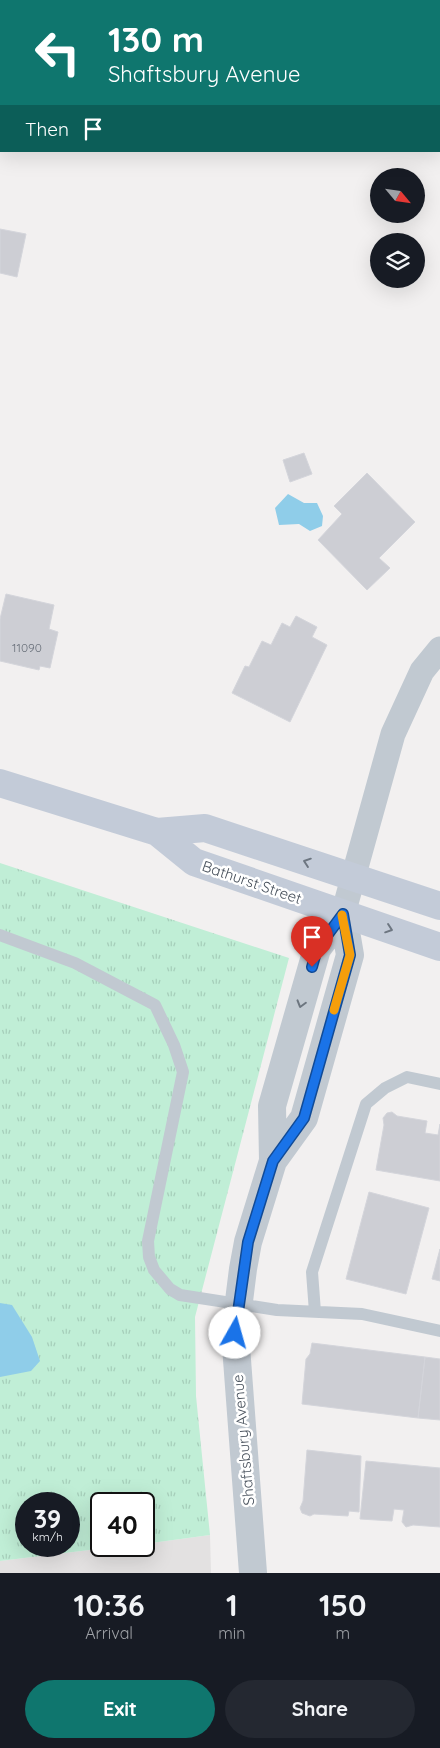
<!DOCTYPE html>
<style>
body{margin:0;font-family:Quicksand,sans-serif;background:#242831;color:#f1f3f6;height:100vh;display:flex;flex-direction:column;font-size:19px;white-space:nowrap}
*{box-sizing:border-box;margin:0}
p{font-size:16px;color:#9ea1a6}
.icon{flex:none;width:28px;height:28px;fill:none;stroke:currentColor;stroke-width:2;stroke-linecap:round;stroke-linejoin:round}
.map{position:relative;height:1573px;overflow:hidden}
.sheet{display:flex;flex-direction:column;background:#171b24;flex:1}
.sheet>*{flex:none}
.hud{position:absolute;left:0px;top:0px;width:440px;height:152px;box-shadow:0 5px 20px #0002;background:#0f766e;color:#fff;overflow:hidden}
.needle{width:32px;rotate:119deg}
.fabs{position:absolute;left:370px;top:168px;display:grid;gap:10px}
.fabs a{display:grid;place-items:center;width:55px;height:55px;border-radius:50%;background:#171b24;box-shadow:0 5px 20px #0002;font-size:25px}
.speed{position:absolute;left:15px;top:1492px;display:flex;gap:10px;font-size:25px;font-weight:700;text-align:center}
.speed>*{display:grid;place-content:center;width:65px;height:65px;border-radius:50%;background:#171b24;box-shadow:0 5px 20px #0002;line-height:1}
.speed small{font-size:12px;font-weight:400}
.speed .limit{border:2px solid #111;border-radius:8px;background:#fff;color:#111}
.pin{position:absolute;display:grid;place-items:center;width:42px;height:42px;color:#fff;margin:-51px -21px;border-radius:50% 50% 50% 0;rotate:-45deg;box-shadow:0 0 5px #0007}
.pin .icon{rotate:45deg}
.me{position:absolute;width:55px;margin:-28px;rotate:7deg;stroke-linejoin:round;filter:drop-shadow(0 0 4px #0008)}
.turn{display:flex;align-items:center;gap:18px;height:105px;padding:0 25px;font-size:22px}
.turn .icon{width:65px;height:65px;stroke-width:2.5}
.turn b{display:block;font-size:35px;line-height:42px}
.then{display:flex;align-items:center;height:48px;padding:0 25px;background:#0003;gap:10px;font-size:19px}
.eta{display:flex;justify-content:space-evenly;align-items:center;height:85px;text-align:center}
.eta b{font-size:30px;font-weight:700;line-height:35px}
.cta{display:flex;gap:10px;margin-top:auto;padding:10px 25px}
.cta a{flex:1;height:58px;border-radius:30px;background:#0f766e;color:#fff;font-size:20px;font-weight:700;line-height:58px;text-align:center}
.cta a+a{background:#242831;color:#f1f3f6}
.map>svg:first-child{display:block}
.education{fill:#e3e1e1}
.grass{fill:url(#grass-tufts);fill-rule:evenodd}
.water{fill:#8fcde9}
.building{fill:#cdced4;stroke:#d4d5db}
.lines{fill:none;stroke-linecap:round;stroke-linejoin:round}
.service{stroke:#c1c9d1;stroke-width:12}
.minor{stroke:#c1c9d1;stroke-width:25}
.tertiary{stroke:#c1c9d1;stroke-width:28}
.secondary{stroke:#c3cbd8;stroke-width:28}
.oneway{stroke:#6d7681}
.oneway2{stroke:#6c757f}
.route-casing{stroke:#114b97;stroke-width:12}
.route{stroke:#1a73e8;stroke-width:9}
.slow{stroke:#f59e0b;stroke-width:9}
.labels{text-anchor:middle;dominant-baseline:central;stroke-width:5;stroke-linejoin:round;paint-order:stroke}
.number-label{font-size:12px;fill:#69707a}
.street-label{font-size:15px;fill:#48515c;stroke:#fff}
</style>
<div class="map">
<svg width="440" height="1573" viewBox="0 0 440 1573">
<defs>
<pattern id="grass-tufts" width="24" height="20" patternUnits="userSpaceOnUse" patternTransform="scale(1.25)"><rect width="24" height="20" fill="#c0eed6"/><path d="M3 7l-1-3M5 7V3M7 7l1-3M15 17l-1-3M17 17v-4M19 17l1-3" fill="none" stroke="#a6ceba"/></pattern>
</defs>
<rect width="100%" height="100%" fill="#f2f0f0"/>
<path class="education" d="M210 1535 211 1573H0V1561L122 1546H144V1544Z"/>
<path class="grass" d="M0 863 289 958 195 1317 196 1396 210 1535 144 1544V1504H101V1546H122L0 1561ZM26 1504H69V1546H26Z"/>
<path class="water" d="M288 494 304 503H317L323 516 322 526 310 531 299 524 279 525 275 508Z
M0 1303 12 1305 32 1337 40 1361 31 1371 0 1377Z"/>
<path class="building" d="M0 229 26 234 17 277 0 273Z
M304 453 312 474 290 482 283 460Z
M367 473 415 522 379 558 390 568 367 590 318 540 342 514 334 506Z
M6 594 54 605 49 629 58 632 50 668 40 666 39 670 0 661V619Z
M296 616 317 627 312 637 327 645 290 722 232 693 245 666 249 667 262 641 271 645 282 623 290 627Z
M392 1112 397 1116 427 1121 425 1133 438 1135 440 1124V1181L376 1170 384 1125 383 1118 387 1113Z
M369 1192 429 1208 406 1294 346 1279Z
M440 1249V1281L432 1279Z
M312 1343 425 1357 418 1418 302 1404 306 1359 310 1354Z
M425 1357 440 1359V1420L418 1418Z
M307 1450 361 1456 359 1512 349 1511 348 1516 314 1514 310 1516 302 1513 300 1508 303 1501Z
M366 1461 440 1468V1527L413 1525 406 1527 402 1522 404 1510 394 1509 392 1521 360 1519Z"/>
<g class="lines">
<path class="service" d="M0 935 75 963 155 1005 174 1045 183 1072 148 1241 149 1257 154 1270 170 1289 180 1295 277 1310 362 1314 440 1331
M315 1312 312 1272 366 1104 385 1088 407 1077 440 1084"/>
<path class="minor" d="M240 0V1
M378 1 383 0
M0 104H1
M343 914 393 734 422 671 440 649"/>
<path class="tertiary" d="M273 1161 304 1118 350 955 343 914
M253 1573 235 1333 243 1269 248 1242 273 1161 272 1106 317 949 343 914"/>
<path class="secondary" d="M0 783 157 832 194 862 440 947
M157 832 205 828 440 906"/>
</g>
<defs><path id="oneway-chevron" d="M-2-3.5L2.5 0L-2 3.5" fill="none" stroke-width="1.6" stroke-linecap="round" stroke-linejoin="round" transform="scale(1.25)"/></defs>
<g class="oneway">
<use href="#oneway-chevron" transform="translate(307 862) rotate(-161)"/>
<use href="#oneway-chevron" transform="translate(389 929) rotate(19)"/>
</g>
<use class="oneway2" href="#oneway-chevron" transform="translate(301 1004) rotate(106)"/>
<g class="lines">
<defs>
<path id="route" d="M235 1333 248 1242 273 1161 304 1118 350 955 343 914 317 949 312 967"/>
</defs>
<use href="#route" class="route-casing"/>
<use href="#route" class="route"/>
<path class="slow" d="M334 1010 350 955 342 915"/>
</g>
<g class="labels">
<g class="number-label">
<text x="27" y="647">11090</text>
</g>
<g class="street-label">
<text transform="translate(252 882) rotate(19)">Bathurst Street</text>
<text transform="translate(243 1440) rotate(-95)">Shaftsbury Avenue</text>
</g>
</g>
</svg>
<div class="fabs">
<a><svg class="needle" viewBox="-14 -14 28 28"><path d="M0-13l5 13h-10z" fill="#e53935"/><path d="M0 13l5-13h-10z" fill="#9ea1a6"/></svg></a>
<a><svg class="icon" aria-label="layers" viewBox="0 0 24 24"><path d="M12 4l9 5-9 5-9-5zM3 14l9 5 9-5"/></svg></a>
</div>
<div class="speed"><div>39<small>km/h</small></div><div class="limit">40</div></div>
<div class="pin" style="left:312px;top:967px;background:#d93025"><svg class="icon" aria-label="arrive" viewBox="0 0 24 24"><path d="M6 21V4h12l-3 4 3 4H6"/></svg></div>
<svg class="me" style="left:235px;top:1333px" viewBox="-20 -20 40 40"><circle r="19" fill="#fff"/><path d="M0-13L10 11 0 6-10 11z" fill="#1a73e8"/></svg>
<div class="hud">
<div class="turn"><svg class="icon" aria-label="left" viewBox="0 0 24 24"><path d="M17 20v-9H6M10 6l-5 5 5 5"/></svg><div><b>130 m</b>Shaftsbury Avenue</div></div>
<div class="then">Then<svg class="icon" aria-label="arrive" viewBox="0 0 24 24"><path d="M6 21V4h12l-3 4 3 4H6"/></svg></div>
</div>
</div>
<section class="sheet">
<div class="eta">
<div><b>10:36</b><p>Arrival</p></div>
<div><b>1</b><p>min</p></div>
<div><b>150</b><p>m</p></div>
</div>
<div class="cta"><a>Exit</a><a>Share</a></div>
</section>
